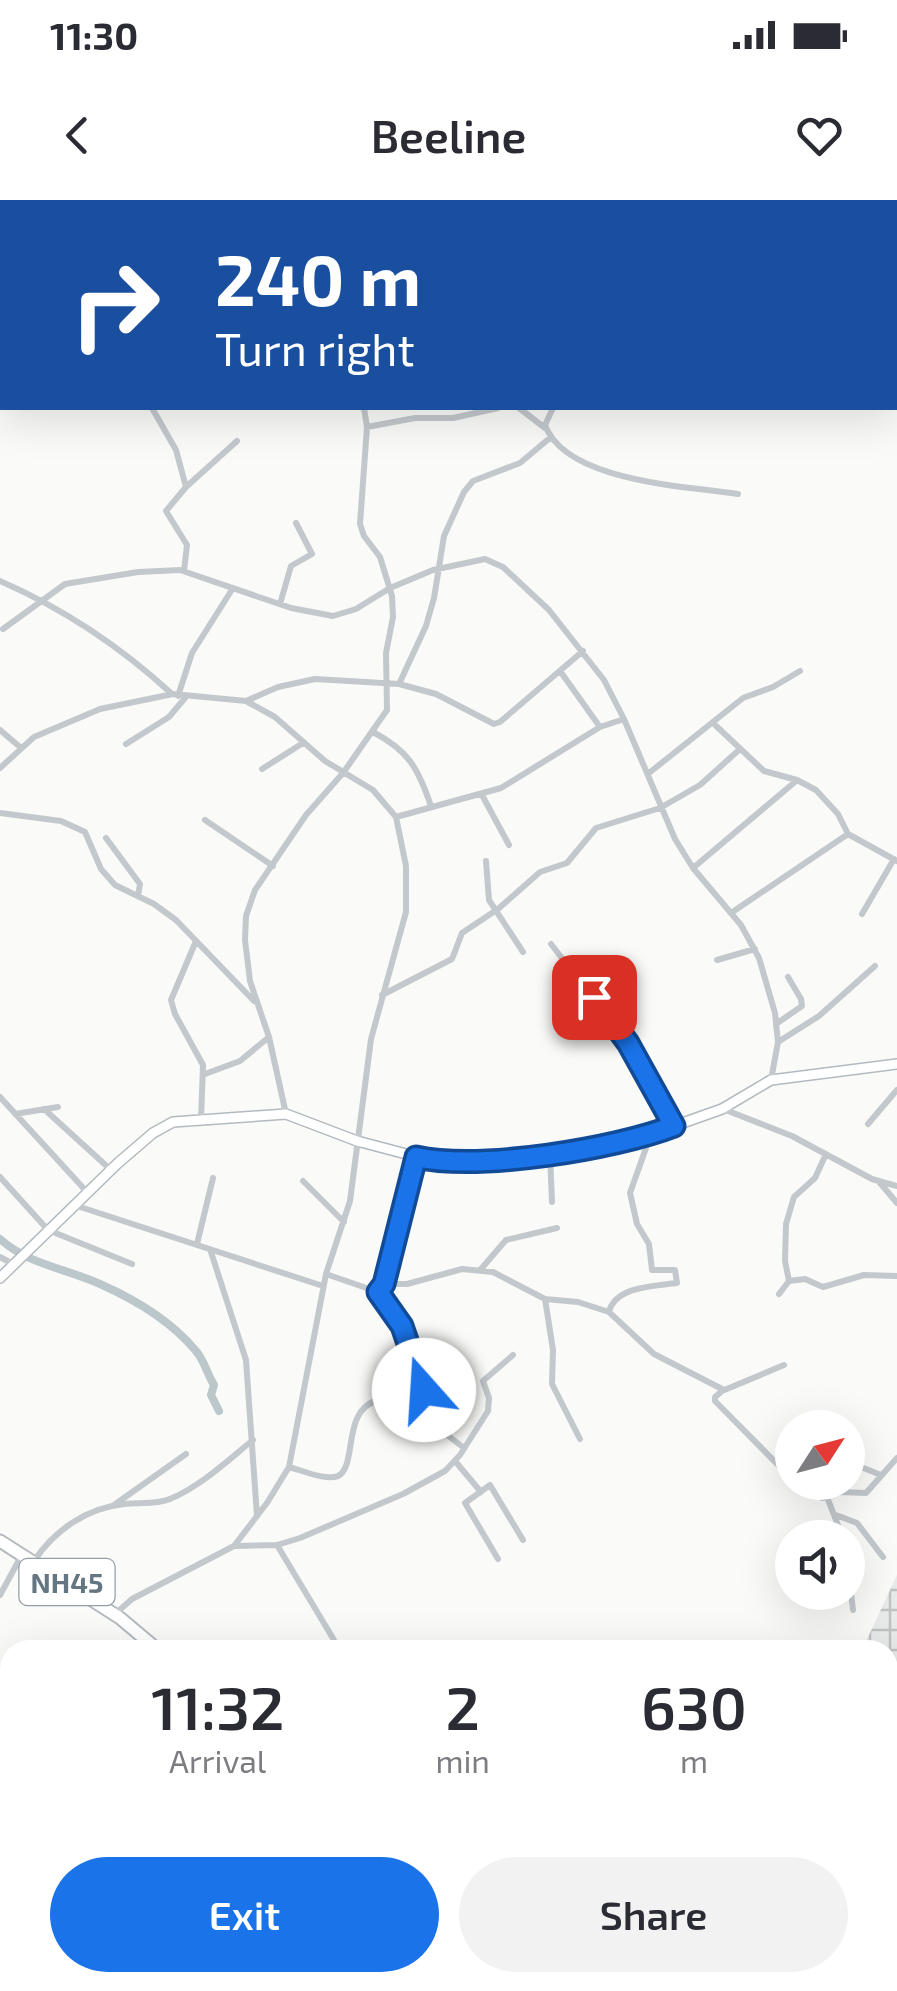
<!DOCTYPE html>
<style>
body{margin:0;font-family:"Exo 2",sans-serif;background:#f2f2f3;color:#2b2b33;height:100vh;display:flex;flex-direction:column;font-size:38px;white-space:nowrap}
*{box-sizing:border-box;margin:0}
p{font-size:32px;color:#7c7c81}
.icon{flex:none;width:55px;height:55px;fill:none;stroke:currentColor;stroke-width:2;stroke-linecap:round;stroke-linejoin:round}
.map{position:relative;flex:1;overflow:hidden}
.sheet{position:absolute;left:0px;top:1440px;width:898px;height:352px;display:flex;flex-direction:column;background:#fff;border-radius:30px 30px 0 0;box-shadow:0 10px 40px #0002}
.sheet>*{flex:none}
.guide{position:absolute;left:0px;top:0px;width:898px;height:210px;box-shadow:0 10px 40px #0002;background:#1a4fa0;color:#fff;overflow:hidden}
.needle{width:65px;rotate:54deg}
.controls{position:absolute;left:775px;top:1210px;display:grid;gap:20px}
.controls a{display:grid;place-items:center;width:90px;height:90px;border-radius:50%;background:#fff;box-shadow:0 10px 40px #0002;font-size:50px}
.pin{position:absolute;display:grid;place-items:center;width:85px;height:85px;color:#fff;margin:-42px;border-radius:20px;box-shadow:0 5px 15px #0006}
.me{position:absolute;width:110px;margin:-55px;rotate:341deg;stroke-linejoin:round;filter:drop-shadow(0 0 8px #0008)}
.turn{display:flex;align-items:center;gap:35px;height:210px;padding:0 50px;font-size:45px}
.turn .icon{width:130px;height:130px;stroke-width:2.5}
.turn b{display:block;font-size:70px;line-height:85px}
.eta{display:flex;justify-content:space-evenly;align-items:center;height:170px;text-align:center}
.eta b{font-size:60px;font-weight:600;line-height:70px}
.action{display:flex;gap:20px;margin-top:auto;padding:20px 50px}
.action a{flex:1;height:115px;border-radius:60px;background:#1a73e8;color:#fff;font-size:40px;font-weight:600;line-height:115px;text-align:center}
.action a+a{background:#f2f2f3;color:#2b2b33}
.status{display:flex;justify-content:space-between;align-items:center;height:70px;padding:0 50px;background:#fff;direction:ltr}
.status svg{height:28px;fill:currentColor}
header{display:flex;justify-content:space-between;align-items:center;height:130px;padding:0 50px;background:#fff;font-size:45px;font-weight:600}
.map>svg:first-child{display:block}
.industrial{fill:url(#industrial-grid)}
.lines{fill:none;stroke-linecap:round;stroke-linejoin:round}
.canal{stroke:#bbc7cb;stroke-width:8}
.secondary-casing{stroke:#b3babf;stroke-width:12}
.highway-casing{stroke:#b4b9bd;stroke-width:15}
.street{stroke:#c3c8cc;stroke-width:6}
.secondary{stroke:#fff;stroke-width:9}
.highway{stroke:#fff;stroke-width:11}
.route-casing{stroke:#114b97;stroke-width:25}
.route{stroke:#1a73e8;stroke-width:18}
.labels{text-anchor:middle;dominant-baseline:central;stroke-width:10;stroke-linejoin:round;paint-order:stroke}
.shield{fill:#fff;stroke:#939fa8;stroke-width:2.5}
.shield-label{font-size:28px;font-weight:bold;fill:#657683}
</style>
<div class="status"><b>11:30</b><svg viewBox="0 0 49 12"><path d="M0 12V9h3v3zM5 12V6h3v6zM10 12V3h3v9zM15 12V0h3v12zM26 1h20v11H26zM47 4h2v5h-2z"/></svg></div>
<header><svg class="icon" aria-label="back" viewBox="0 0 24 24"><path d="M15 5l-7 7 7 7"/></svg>Beeline<svg class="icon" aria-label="heart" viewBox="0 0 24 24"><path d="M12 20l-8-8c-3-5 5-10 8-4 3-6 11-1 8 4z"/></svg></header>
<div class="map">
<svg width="897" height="1791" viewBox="0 0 897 1791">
<defs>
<pattern id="industrial-grid" width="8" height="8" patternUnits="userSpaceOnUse" patternTransform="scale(2.5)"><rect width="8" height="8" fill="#e8e9e9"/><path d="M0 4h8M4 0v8" fill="none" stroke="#c0c1c2"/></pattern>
</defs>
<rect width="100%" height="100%" fill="#fafaf8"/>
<path class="industrial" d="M897 1375V1529L888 1521V1450H862Z"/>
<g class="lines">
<path class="canal" d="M0 1039C29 1065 65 1068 100 1084 134 1099 172 1122 196 1151 204 1160 207 1174 214 1185L211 1195 219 1211"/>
<defs>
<path id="secondary" d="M0 1078 118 963 153 933 173 922 286 914 357 941 433 961 506 958 580 949 660 931 722 909 771 880 897 864"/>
<path id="highway" d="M0 1341 120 1418 158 1450
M566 1782 577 1791"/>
</defs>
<use href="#secondary" class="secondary-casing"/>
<use href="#highway" class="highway-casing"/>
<path class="street" d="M38 0 40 2
M289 0 290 2
M68 2 71 0
M802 2 804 0
M0 100H2
M0 166 2 165
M152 208 176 250 186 287
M519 208 545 228
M553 208 545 225C566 282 686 286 738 294
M367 227 415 218H453L498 208
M184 371 187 345 166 311 186 287 237 241
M0 381C62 408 122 448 172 494
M280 404 291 366 312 354 296 323
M3 429 65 384 138 372 180 370 291 408 333 416 356 409 390 388 433 370 485 359 503 367 549 410 604 480 624 519
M560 471 600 527
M399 484 426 426 434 398 444 336 464 292 473 281 520 263 551 237
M178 496 192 453 233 388
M246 501 278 487 315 479 399 484 436 494 494 524 500 522 583 451
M713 523 764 571 797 580 816 590 838 614 848 634
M0 530 20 547
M373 532C409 551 418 568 431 606
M126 544 169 517 185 498
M0 568 34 537 100 509 173 494 246 501 275 517 325 561 373 590 396 617 406 666V712L371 839 350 1001 326 1074 289 1267 267 1303 234 1346 132 1399 115 1414
M262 569 303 543
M649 573 743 498 773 487 800 471
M482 595 509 645
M0 613 61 621 85 632 101 669 115 685 154 704 176 720 254 801
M396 617 501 588 600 527 624 519 675 639 693 668 741 725 759 758 775 813 778 842 771 880
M205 620 273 666
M106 638 140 684 138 696
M486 661 489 700 523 752
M693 668 796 581
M731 713 848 634 897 661
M862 714 894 659
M196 741 171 800 175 814 203 865 201 920
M551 744 628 843 675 926
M717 760 755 749
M382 795 452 759 462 733 498 709 540 672 567 663 596 628 660 608 700 585 740 549
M776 824 802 806 801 799 788 777
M778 842 819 816 875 766
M205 874 240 861 269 837
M0 897 87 992
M44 909 111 970
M723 909 792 936 872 979 897 986
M15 914 58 907
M286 914 269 837 250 781 245 740 246 716 255 690 306 615 343 573 387 510 386 453 393 417 392 396 380 357 364 336 360 324 367 227 364 208
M868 924 897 890
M550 954 552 1002
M0 977 48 1030 132 1064
M303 981 344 1022
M880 983 897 1003
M74 1005 323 1086
M197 1044 213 978
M210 1049 246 1160 257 1316
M0 1057 13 1064
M481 1069 506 1040 557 1028
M326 1074 378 1092 402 1126 422 1180 424 1190 420 1213
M789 1081 805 1079 823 1087 864 1075 897 1076
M384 1084H407L462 1069 493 1072 545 1099 578 1102 609 1112 654 1154 724 1190
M378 1092 384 1084 416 957
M779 1094 789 1081 785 1061 786 1024 794 997 815 978 826 954
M545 1099 553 1150 552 1184 580 1239
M609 1112C615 1086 655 1086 677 1083L675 1070H652L649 1044 637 1024 630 993 651 934
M784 1165 722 1191 715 1197V1201L792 1279
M455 1261 481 1292
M289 1267C301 1270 326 1281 338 1276 358 1266 341 1210 378 1200L420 1214 464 1248
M848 1269 861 1267 881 1275
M798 1282 822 1298 839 1292 866 1293 897 1258
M827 1297 843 1338
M114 1305 186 1254
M836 1315 857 1323 883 1357
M277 1345 334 1440
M235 1346 277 1345 300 1338 403 1294 445 1271 460 1255 488 1211 489 1198 483 1181 513 1155
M498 1359 465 1303 490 1285 523 1340
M34 1361C54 1331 86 1308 124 1304 138 1302 156 1305 170 1299 201 1286 227 1261 253 1240
M848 1368 853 1410
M0 1395 19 1360"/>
<use href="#secondary" class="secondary"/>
<use href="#highway" class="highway"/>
</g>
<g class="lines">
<defs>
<path id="route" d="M424 1190 402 1126 378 1092 384 1084 416 957C480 971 614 949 674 926L628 843 594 797"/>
</defs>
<use href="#route" class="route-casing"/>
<use href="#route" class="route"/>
</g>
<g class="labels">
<rect class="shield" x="19.5" y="1359" width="95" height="46" rx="8"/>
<g class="shield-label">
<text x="67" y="1382">NH45</text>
</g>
</g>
</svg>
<div class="controls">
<a><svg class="needle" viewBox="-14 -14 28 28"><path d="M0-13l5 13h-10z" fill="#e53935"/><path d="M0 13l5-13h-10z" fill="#7c7c81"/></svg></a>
<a><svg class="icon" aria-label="sound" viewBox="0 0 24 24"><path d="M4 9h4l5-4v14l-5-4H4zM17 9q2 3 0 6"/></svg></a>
</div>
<div class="pin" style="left:594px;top:797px;background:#d93025"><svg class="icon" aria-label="arrive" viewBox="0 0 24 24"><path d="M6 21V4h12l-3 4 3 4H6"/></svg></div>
<svg class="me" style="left:424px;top:1190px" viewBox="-20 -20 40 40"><circle r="19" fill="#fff"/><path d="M0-13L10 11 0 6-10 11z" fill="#1a73e8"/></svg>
<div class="guide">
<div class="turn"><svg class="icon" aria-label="right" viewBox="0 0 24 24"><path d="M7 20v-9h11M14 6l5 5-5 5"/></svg><div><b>240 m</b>Turn right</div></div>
</div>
<section class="sheet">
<div class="eta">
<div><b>11:32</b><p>Arrival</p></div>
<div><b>2</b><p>min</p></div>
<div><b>630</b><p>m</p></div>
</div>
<div class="action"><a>Exit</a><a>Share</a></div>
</section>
</div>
